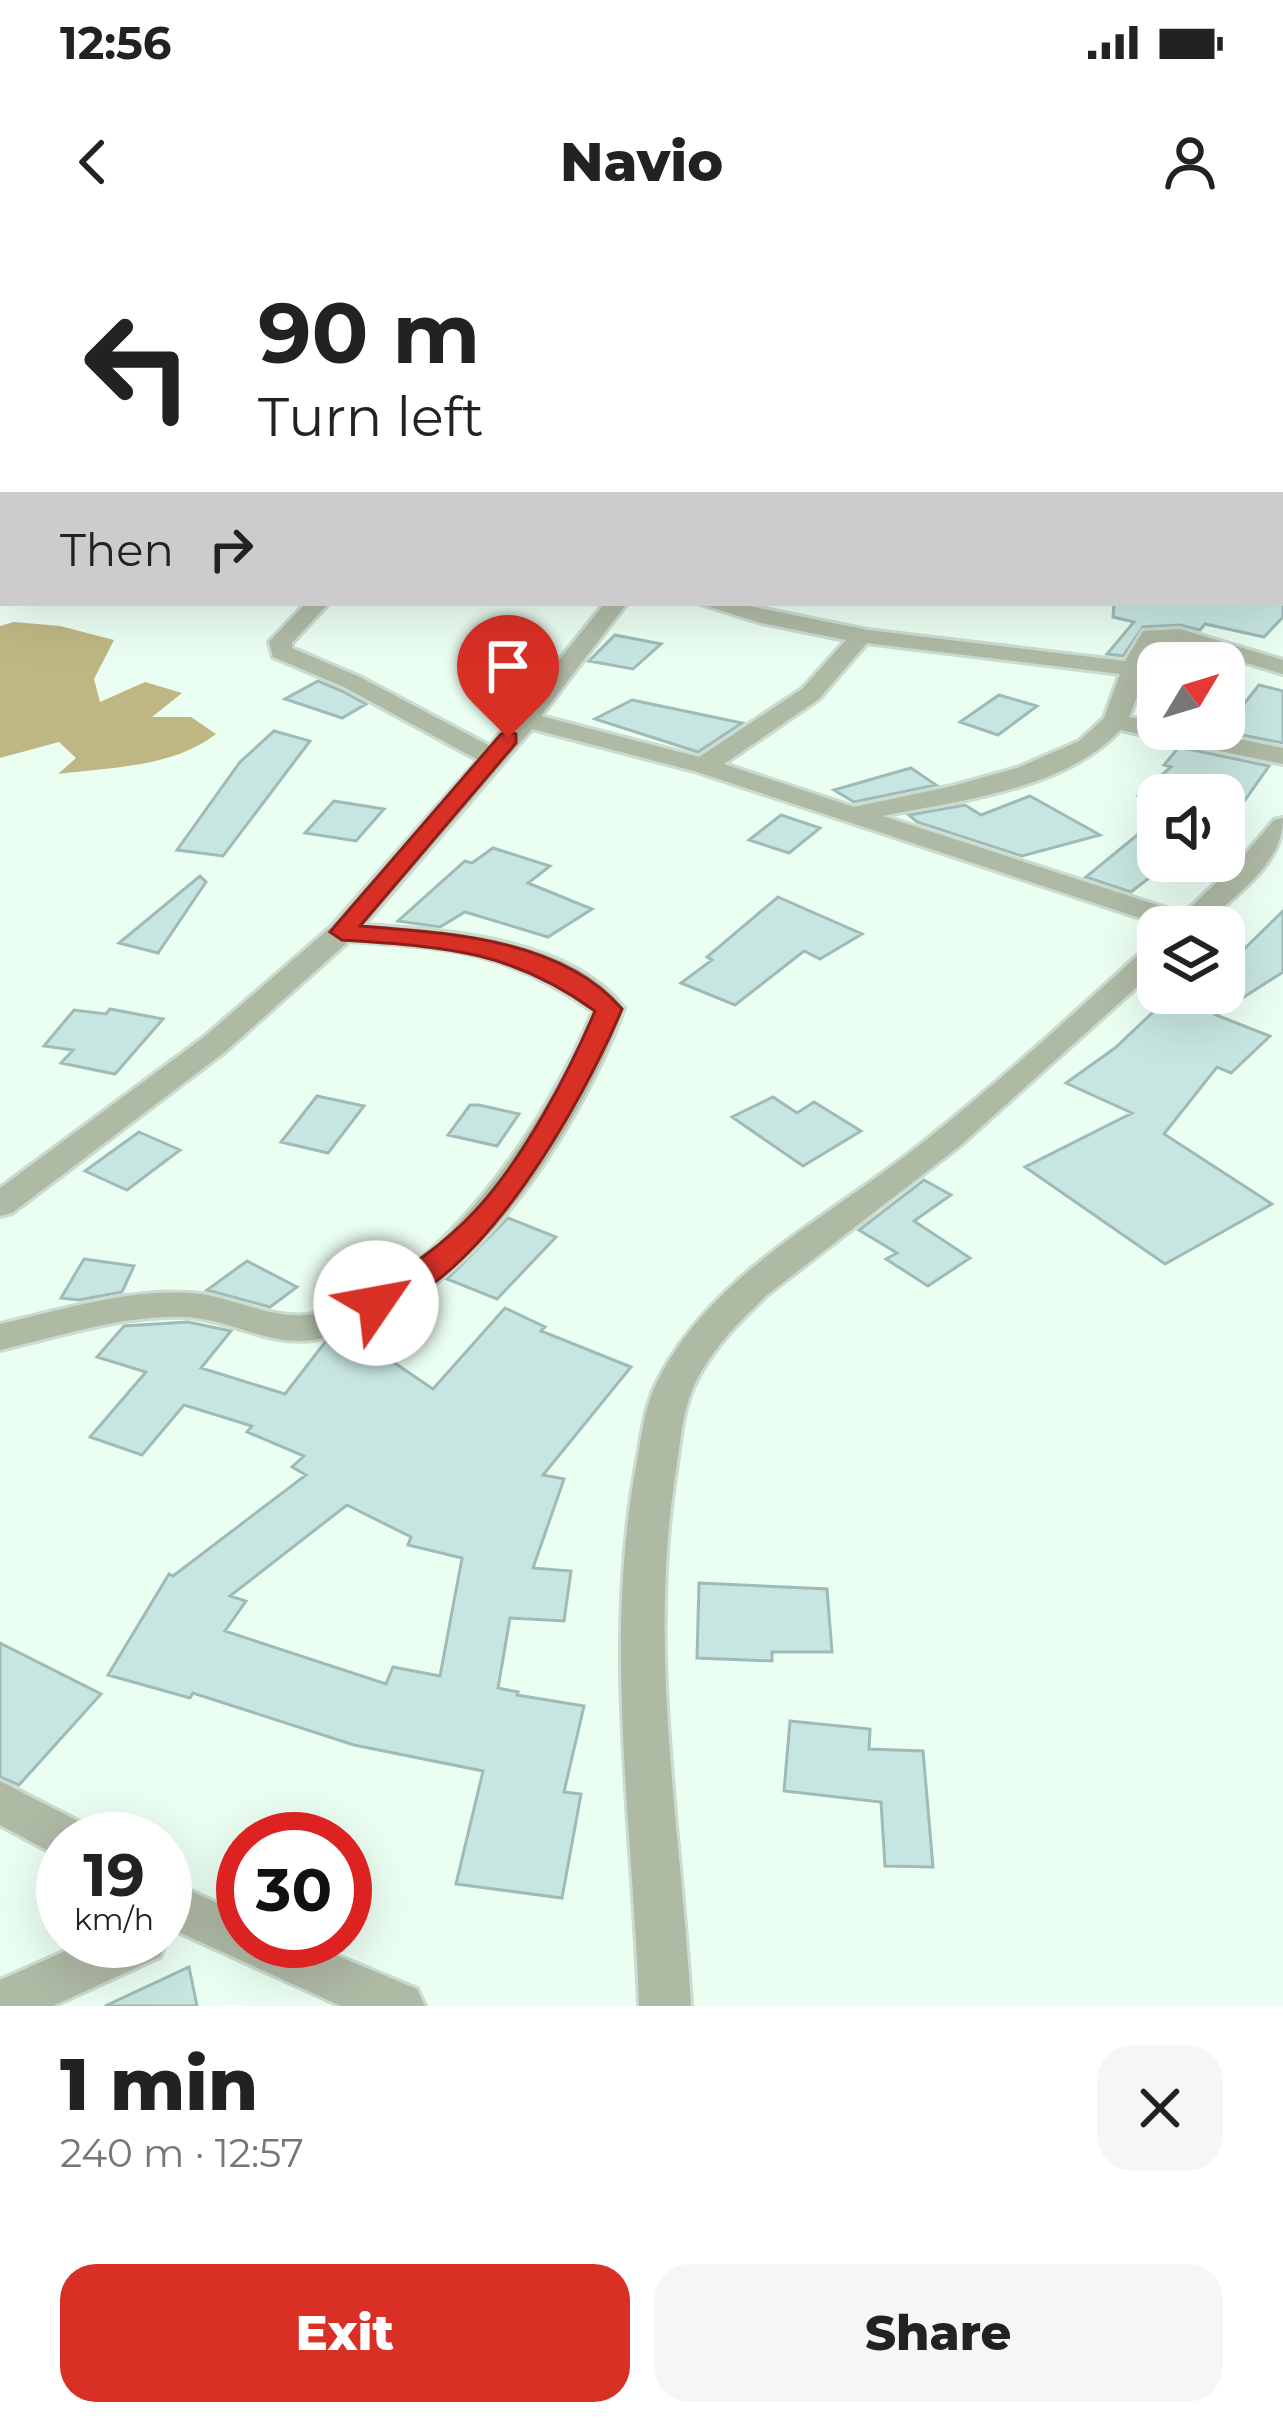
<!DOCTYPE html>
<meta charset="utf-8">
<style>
body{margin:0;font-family:Montserrat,sans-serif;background:#f6f6f6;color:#222;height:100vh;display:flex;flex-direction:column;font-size:45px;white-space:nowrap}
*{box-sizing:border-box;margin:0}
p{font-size:39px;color:#767676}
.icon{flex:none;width:66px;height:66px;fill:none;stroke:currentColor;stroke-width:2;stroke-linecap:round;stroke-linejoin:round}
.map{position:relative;height:1766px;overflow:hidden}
.drawer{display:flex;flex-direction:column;background:#fff;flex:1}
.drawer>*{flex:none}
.top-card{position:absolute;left:0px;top:0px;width:1284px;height:366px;box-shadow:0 12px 48px #0002;background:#fff;color:#222;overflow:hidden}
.needle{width:78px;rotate:52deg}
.controls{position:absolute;left:1137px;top:402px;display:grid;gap:24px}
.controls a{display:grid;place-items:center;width:108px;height:108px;border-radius:24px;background:#fff;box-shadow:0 12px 48px #0002;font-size:60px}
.speed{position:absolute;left:36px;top:1572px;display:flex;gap:24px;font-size:60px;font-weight:700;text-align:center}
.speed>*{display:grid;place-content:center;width:156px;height:156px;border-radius:50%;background:#fff;box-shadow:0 12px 48px #0002;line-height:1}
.speed small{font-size:30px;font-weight:400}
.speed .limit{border:18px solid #d22;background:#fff;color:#111}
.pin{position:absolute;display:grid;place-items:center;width:102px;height:102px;color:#fff;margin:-123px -51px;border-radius:50% 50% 50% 0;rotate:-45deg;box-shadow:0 0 12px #0007}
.pin .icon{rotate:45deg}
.me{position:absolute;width:132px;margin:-66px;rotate:57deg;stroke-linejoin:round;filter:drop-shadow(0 0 9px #0008)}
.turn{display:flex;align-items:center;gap:42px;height:252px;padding:0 60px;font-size:54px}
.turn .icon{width:156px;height:156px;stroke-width:2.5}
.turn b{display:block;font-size:84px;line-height:102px}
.then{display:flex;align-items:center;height:114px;padding:0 60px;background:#0003;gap:24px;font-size:45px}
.round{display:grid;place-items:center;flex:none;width:126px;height:126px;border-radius:36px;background:#f6f6f6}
.headline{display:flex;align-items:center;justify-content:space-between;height:204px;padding:0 60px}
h1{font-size:72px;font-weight:800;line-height:90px}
.cta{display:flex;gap:24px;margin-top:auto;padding:24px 60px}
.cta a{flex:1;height:138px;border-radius:36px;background:#d93025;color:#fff;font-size:48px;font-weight:800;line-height:138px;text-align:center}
.cta a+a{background:#f6f6f6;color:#222}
.status{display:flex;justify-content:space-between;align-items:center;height:84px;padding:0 60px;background:#fff;direction:ltr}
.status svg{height:33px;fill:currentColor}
header{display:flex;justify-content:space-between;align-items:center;height:156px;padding:0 60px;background:#fff;font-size:54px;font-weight:800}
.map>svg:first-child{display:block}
.forest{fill:#bfb783}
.building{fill:#c8e6e1;stroke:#9ebbb7;stroke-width:3;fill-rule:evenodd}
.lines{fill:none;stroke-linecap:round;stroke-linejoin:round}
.minor-casing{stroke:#cadbd0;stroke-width:6}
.tertiary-casing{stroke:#cadbd0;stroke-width:6}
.minor{fill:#afbaa5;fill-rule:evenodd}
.tertiary{fill:#afbaa5;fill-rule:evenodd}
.route{fill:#d93025;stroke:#8d1f18;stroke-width:3}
</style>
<div class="status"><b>12:56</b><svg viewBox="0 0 49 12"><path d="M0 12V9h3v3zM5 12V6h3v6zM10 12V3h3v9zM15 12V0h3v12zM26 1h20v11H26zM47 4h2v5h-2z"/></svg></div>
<header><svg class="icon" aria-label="back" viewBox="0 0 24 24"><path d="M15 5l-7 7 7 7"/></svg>Navio<svg class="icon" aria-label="person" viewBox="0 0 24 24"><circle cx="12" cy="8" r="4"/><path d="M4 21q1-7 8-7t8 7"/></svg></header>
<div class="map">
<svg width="1283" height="1766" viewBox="0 0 1283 1766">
<rect width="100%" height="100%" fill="#ebfef2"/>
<path class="forest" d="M14 382 60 386 114 400 94 439 100 462 145 442 182 453 152 477H191L216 494C172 528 111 527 58 534L76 518 59 502 0 518V386Z"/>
<path class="building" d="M1114 363H1283V377L1264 397 1205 384 1200 390 1180 385 1143 387 1123 416 1107 414 1134 382 1113 377Z
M615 395 661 404 633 429 589 421Z
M318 441 342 451 366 464 342 478 285 459Z
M1259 445 1283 451V503L1210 489H1224Z
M999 455 1037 466 998 495 960 482Z
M632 460 742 483 698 512 595 479Z
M274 491 310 501 223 616 177 610 240 522Z
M1179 507 1269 526 1224 590V555H1139L1171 527 1164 525Z
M911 528 936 545 854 562 834 550Z
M1030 556 1100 595 1022 616 917 582 909 575 965 565 981 575Z
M334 561 384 569 356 601 305 593Z
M781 575 820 588 789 613 749 600Z
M1158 578V631L1131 652 1086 637Z
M493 608 550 626 528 643 592 669 548 697 465 672 440 687 398 681 465 621 472 623Z
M200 636 206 642 158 713 119 703Z
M778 657 862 694 820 719 804 711 735 765 681 743 712 720 707 717Z
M1283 671V732L1216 775 1270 796 1231 833 1217 827 1164 894 1272 964 1165 1024 1025 927 1132 873 1066 843 1115 808 1168 758 1224 753V710L1237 716Z
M110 769 163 779 115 834 61 823 73 810 44 806 74 770 106 774Z
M317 856 364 866 328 913 281 902Z
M773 857 797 873 814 862 861 891 803 926 732 877Z
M470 865H479L519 874 497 906 448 895Z
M139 892 180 910 127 950 85 931Z
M924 940 951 955 914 981 970 1018 928 1046 886 1019 897 1013 859 990Z
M508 978 556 997 497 1059 447 1039Z
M84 1019 134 1026 122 1052 79 1060 61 1058Z
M247 1021 297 1047 270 1067 207 1050Z
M505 1068 545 1087 541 1091 631 1127 543 1235 564 1239 533 1328 571 1331 564 1381 510 1378 498 1448 518 1452 517 1455 584 1466 564 1552 581 1554 562 1658 456 1644 483 1531 354 1505 193 1453 190 1458 108 1435 169 1334 173 1336 306 1235 292 1227 304 1216 247 1192 252 1186 184 1165 142 1215 90 1197 146 1132 97 1117 124 1086 188 1082 231 1091 201 1128 285 1154 326 1101 372 1087 380 1089 368 1105 433 1149ZM347 1265 411 1297 408 1305 462 1318 440 1436 393 1427 386 1444 225 1391 246 1361 230 1356Z
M699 1343 827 1349 832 1412H772V1421L697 1418Z
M0 1403 101 1454 19 1545 0 1537Z
M790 1481 870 1489 869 1509 923 1511 933 1627 885 1626 881 1562 784 1551Z
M189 1727 197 1766H105Z"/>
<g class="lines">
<defs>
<path id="minor" d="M1281 43H1283V53H1281Z
M1281 157H1283V167H1281Z
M1281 221 1283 222V234L1281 233Z
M306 363H329L292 403V408L360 437 490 506 605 363H627L541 476 699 517 802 449 846 400 761 383 697 363H734L867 390 1125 421 1143 391 1180 389 1283 420V434L1179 403H1158L1129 477 1158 483V489H1187L1283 508V524L1120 490C1065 550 959 560 883 576L1197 678 1201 684 1167 687 694 531 532 489 364 685C445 690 569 698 624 768 577 896 460 1078 313 1100 269 1106 230 1080 188 1077 125 1074 61 1096 0 1110V1084C62 1070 126 1049 190 1053 230 1055 267 1079 307 1075 430 1063 552 875 593 771 506 710 452 708 349 701L226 811 12 973 0 976V948L204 797 332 686 478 520 344 447 273 417 269 402ZM867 403 1120 434 1104 478 1079 501 1017 528 952 546 854 567 724 524 819 459Z
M165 1696 167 1701 160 1717 53 1766H0V1740L88 1701H165Z"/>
<path id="tertiary" d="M1283 578C1283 625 1234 656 1201 687H1170L1241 619 1274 580Z
M1158 703V728L961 905 767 1055C739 1082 709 1111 693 1148 681 1175 680 1208 675 1237 648 1413 681 1590 691 1766H639C633 1588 604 1409 635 1232 641 1203 643 1171 656 1144 708 1038 819 983 908 914 992 849 1070 777 1148 706Z
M0 1541 84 1584 91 1599H63V1619L0 1585Z
M165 1639 243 1675V1701H302L417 1749 425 1766H341L165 1686Z"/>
</defs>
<use href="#minor" class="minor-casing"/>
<use href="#tertiary" class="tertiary-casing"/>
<use href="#minor" class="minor"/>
<use href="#tertiary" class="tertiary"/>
</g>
<path class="route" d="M508 492 516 494V503L360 686C446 693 561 698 622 769 582 863 482 1044 376 1073L360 1063 365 1056C404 1031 444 1005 476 970 523 919 568 835 595 771 509 709 444 707 342 700L330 692 501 494Z"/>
</svg>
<div class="controls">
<a><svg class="needle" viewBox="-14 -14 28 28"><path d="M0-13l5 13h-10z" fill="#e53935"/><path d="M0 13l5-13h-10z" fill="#767676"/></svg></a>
<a><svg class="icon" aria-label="sound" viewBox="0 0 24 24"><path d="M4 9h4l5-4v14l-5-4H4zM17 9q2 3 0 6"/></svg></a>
<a><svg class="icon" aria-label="layers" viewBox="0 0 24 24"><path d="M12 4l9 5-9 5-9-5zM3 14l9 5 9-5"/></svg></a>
</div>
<div class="speed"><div>19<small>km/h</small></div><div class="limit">30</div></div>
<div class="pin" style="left:508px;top:498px;background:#d93025"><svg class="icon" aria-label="arrive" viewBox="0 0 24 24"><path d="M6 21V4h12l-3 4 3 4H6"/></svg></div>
<svg class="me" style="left:376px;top:1063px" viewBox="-20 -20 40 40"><circle r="19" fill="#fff"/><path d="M0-13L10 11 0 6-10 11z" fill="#d93025"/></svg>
<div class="top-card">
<div class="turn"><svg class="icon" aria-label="left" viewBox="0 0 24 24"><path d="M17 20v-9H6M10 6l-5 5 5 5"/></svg><div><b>90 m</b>Turn left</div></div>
<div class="then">Then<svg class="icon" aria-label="right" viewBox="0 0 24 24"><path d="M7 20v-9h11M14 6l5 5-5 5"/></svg></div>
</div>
</div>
<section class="drawer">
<div class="headline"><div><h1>1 min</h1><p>240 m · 12:57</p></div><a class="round"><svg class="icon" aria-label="close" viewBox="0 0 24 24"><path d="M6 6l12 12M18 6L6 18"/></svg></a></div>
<div class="cta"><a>Exit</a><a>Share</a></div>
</section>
